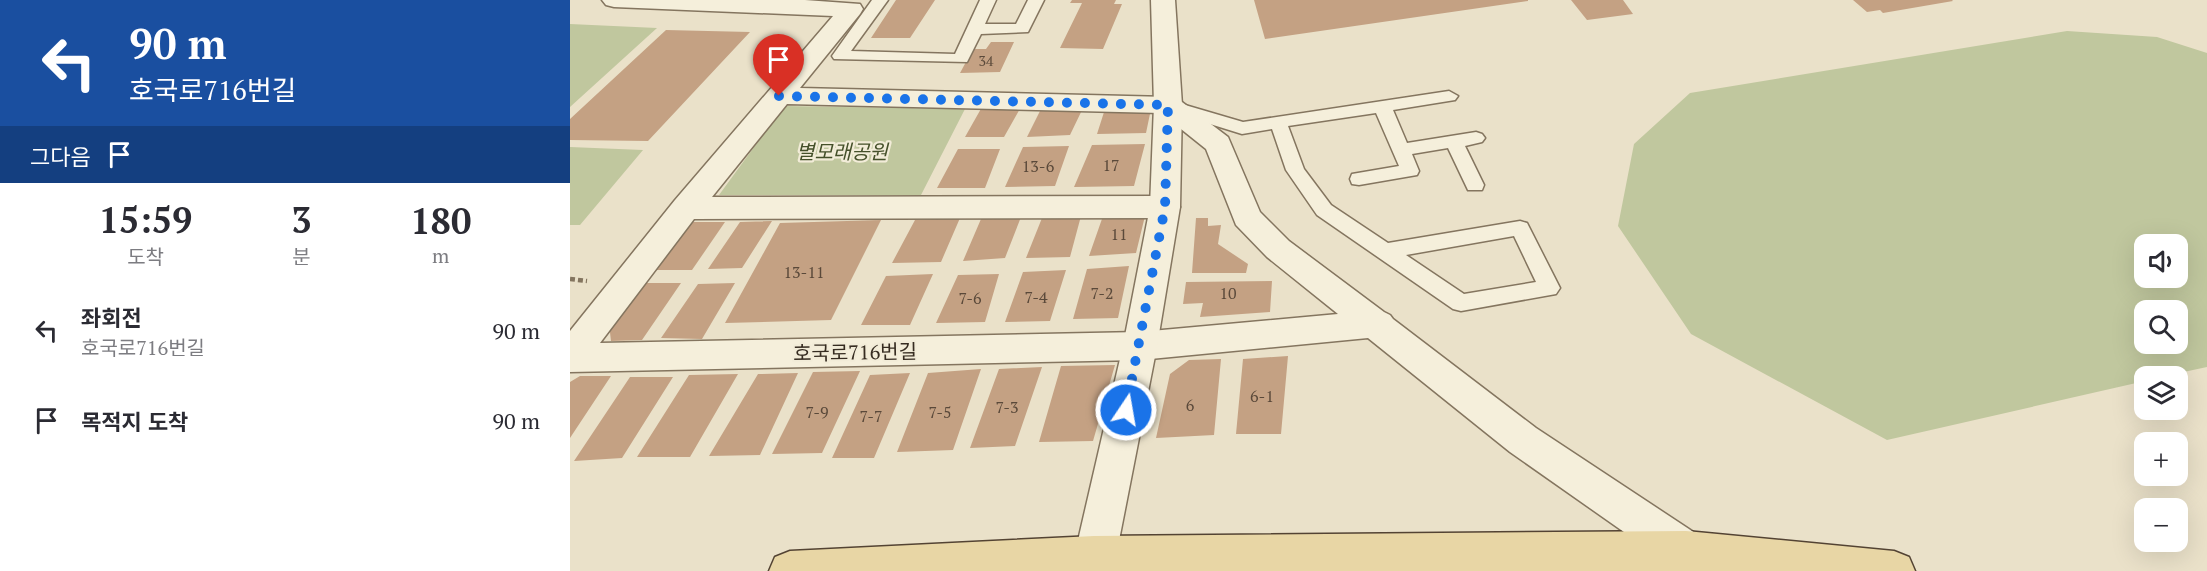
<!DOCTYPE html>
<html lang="ko">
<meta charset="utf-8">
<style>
body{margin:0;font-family:"PT Serif","Noto Sans KR",serif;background:#f7f7f7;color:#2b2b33;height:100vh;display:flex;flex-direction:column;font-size:22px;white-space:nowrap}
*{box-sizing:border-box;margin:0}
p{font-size:20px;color:#7c7c81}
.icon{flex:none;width:33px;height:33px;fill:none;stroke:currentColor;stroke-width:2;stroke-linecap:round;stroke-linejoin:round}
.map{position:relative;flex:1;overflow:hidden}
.sheet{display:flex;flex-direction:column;background:#fff;width:570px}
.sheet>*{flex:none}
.hud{background:#1a4fa0;color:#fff;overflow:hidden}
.buttons{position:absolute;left:1564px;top:234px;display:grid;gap:12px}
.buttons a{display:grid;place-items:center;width:54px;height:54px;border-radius:12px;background:#fff;box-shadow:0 6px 24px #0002;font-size:30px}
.pin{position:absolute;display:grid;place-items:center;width:51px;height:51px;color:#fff;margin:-62px -26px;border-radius:50% 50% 50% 0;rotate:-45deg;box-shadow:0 0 6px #0007}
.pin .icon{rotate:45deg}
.me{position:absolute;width:66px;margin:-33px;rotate:12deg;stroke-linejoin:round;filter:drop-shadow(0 0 4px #0008)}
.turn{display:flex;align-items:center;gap:21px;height:126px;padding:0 30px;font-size:27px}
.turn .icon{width:78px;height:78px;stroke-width:2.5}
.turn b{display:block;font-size:42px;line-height:51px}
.then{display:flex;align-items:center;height:57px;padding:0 30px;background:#0003;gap:12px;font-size:22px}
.eta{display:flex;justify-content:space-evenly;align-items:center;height:102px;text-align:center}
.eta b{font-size:36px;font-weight:600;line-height:42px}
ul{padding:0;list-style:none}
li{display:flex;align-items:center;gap:18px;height:90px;padding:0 30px}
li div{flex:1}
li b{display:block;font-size:22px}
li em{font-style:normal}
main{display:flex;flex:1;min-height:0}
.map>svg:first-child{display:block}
.green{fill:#c0c79e;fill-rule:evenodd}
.building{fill:#c4a183}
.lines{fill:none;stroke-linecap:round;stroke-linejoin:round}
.service-casing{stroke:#84755f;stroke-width:3}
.minor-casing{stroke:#84755f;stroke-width:3}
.tertiary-casing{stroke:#84755f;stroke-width:3}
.primary-casing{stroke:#534333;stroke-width:3}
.path{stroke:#84755f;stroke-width:4.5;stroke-dasharray:5 3;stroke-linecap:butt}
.service{fill:#f5efdb;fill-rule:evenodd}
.minor{fill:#f5efdb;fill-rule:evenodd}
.tertiary{fill:#f5efdb;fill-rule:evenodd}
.primary{fill:#e8d6a5;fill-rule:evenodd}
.route{stroke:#1a73e8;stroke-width:10;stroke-dasharray:0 18}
.labels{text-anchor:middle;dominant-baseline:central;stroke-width:4.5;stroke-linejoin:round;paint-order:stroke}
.far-number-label{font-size:14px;fill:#5a493a}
.number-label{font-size:16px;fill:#5a493a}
.park-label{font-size:20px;font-style:italic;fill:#45502a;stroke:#f2ecd8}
.street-label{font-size:20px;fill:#362c21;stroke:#f2ecd8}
</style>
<main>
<section class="sheet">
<div class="hud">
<div class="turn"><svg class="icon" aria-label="left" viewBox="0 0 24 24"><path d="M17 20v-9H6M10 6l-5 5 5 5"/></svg><div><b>90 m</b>호국로716번길</div></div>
<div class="then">그다음<svg class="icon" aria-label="arrive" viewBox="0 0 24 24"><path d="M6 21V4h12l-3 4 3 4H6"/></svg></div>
</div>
<div class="eta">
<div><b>15:59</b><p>도착</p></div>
<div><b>3</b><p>분</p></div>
<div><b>180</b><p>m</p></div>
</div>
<ul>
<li><svg class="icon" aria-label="left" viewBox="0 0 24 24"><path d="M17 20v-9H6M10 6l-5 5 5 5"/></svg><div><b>좌회전</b><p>호국로716번길</p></div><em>90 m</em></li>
<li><svg class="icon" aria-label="arrive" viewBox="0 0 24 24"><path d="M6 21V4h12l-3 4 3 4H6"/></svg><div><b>목적지 도착</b></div><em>90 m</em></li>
</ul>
</section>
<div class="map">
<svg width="1637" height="571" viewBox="0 0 1637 571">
<rect width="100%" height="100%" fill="#eae1c9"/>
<path class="green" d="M0 24 87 28 0 107Z
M1497 31 1587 37 1637 53V367L1595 376H1575V381L1317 440 1121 334 1048 226 1064 144 1120 93ZM1608 244V278H1575V244ZM1575 310H1608V344H1575Z
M214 106 395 109 351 195H149Z
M0 147 73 150 10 225H0Z"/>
<path class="building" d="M326 0H365L340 38H301Z
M502 0H546L544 4H552L533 49 490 48 512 3H500Z
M684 0H958V1L695 39Z
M1001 0H1053L1063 14 1017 20Z
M1283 0H1382L1383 1 1313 13 1310 10 1297 12Z
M96 30 180 32 78 141 0 140V119Z
M421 42H444L430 72 390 73 403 49H416Z
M412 107H451L434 137H395Z
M513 108 500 135 457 137 471 109Z
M535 109H581L576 133 527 134Z
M575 144 564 186 504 187 522 145Z
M499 146 485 186 435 187 453 147Z
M388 149H430L415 188H367Z
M511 216 500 257 456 258 472 218Z
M533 216H575L566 253 519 256Z
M451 217 435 258 393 261 411 219Z
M390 218 371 262 322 263 345 220Z
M626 218H638V226L651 225 648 244 678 264 676 273H622Z
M311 220 261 320 155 323 210 223Z
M202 221 172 268 138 269 170 222Z
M120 222H155L122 270H82Z
M559 266 548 318 503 319 517 269Z
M496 270 480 321 435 322 453 272Z
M363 274 340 325H291L316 276Z
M429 274 415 322 366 323 388 275Z
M702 281 700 312 630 317 633 303 613 304 616 282Z
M70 283H111L72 340 41 341 39 324Z
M165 283 132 339 91 338 128 284Z
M718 356 711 434H666L673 359Z
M651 359 644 435 586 438 600 374 619 360Z
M545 365 523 441 469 442 491 366Z
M472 367 445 446 400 448 429 369Z
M411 369 383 450 327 452 358 373Z
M290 371 252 453 202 454 243 372Z
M228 373 190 455 139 456 188 374Z
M340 373 304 458H262L300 375Z
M168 374 120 457H67L119 375Z
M10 376H41L0 438V382Z
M60 377H103L52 458 4 461Z"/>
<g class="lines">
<defs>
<path id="service" d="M302 0H318L281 51 385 54 410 0H426L415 24H446L458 0H474L458 32 411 34 397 62 264 59 262 56Z
M879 91 888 96 885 100 823 110 837 143 906 132 912 134 915 138 912 142 895 146 914 185 912 190H898L878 148 842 154 849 171 847 175 789 185 782 184 780 179 782 174 829 166 806 113 718 126 734 169 761 205 818 243 950 221 957 223 990 288 986 294 891 311 883 309 747 215 716 170 702 129 672 134 592 109 589 105 598 100 673 122ZM944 236 966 282 894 294 836 255Z"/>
<path id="minor" d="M32 0H235L290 4 293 9 290 14 230 88 598 97 608 99 658 137 690 212 719 241 814 312 820 315 823 319 966 428 1131 537 1137 551 1131 565 1116 571 1101 565 940 452 798 338 570 360 0 372V331L105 200 263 16 44 7 36 5ZM217 104 591 113 636 149 666 225 697 257 768 314 570 332 30 343 124 219 595 218 606 215 610 207 606 199 595 196 142 197Z"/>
<path id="tertiary" d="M581 0H605L612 105 610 207 587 346 543 571H501L553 346 580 207 584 105Z"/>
<path id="primary" d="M1116 531 1324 551 1339 557 1345 571H199L205 557 220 551 524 536Z"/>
</defs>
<use href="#service" class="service-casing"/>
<use href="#minor" class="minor-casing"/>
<use href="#tertiary" class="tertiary-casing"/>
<use href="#primary" class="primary-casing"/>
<path class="path" d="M0 279 17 281"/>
<use href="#service" class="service"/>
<use href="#minor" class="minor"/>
<use href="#tertiary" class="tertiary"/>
<use href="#primary" class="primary"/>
</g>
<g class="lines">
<path class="route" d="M209 96 598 105 595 207 556 410"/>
</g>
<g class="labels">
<g class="far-number-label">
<text x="416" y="60">34</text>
</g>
<g class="number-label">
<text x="541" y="165">17</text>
<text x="468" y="166">13-6</text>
<text x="549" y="234">11</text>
<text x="234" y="272">13-11</text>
<text x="532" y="293">7-2</text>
<text x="658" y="293">10</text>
<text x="466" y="297">7-4</text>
<text x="400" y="298">7-6</text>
<text x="692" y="396">6-1</text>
<text x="620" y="405">6</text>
<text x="437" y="407">7-3</text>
<text x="247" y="412">7-9</text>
<text x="370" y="412">7-5</text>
<text x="301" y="416">7-7</text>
</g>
<g class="park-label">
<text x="272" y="151">별모래공원</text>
</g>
<g class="street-label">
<text transform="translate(285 352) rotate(-1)">호국로716번길</text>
</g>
</g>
</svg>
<div class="buttons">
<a><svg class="icon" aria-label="sound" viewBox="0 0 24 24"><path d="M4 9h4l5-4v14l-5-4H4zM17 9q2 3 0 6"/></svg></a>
<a><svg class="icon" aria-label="search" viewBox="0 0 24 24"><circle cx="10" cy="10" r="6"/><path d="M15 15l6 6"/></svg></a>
<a><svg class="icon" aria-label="layers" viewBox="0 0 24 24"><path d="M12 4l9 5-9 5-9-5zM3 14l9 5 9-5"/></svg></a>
<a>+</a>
<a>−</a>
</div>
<div class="pin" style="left:209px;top:96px;background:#d93025"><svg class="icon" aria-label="arrive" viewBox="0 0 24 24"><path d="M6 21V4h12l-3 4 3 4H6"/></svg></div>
<svg class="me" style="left:556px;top:410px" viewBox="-20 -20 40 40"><circle r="17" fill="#1a73e8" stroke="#fff" stroke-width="3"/><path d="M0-11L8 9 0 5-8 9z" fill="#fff"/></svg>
</div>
</main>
